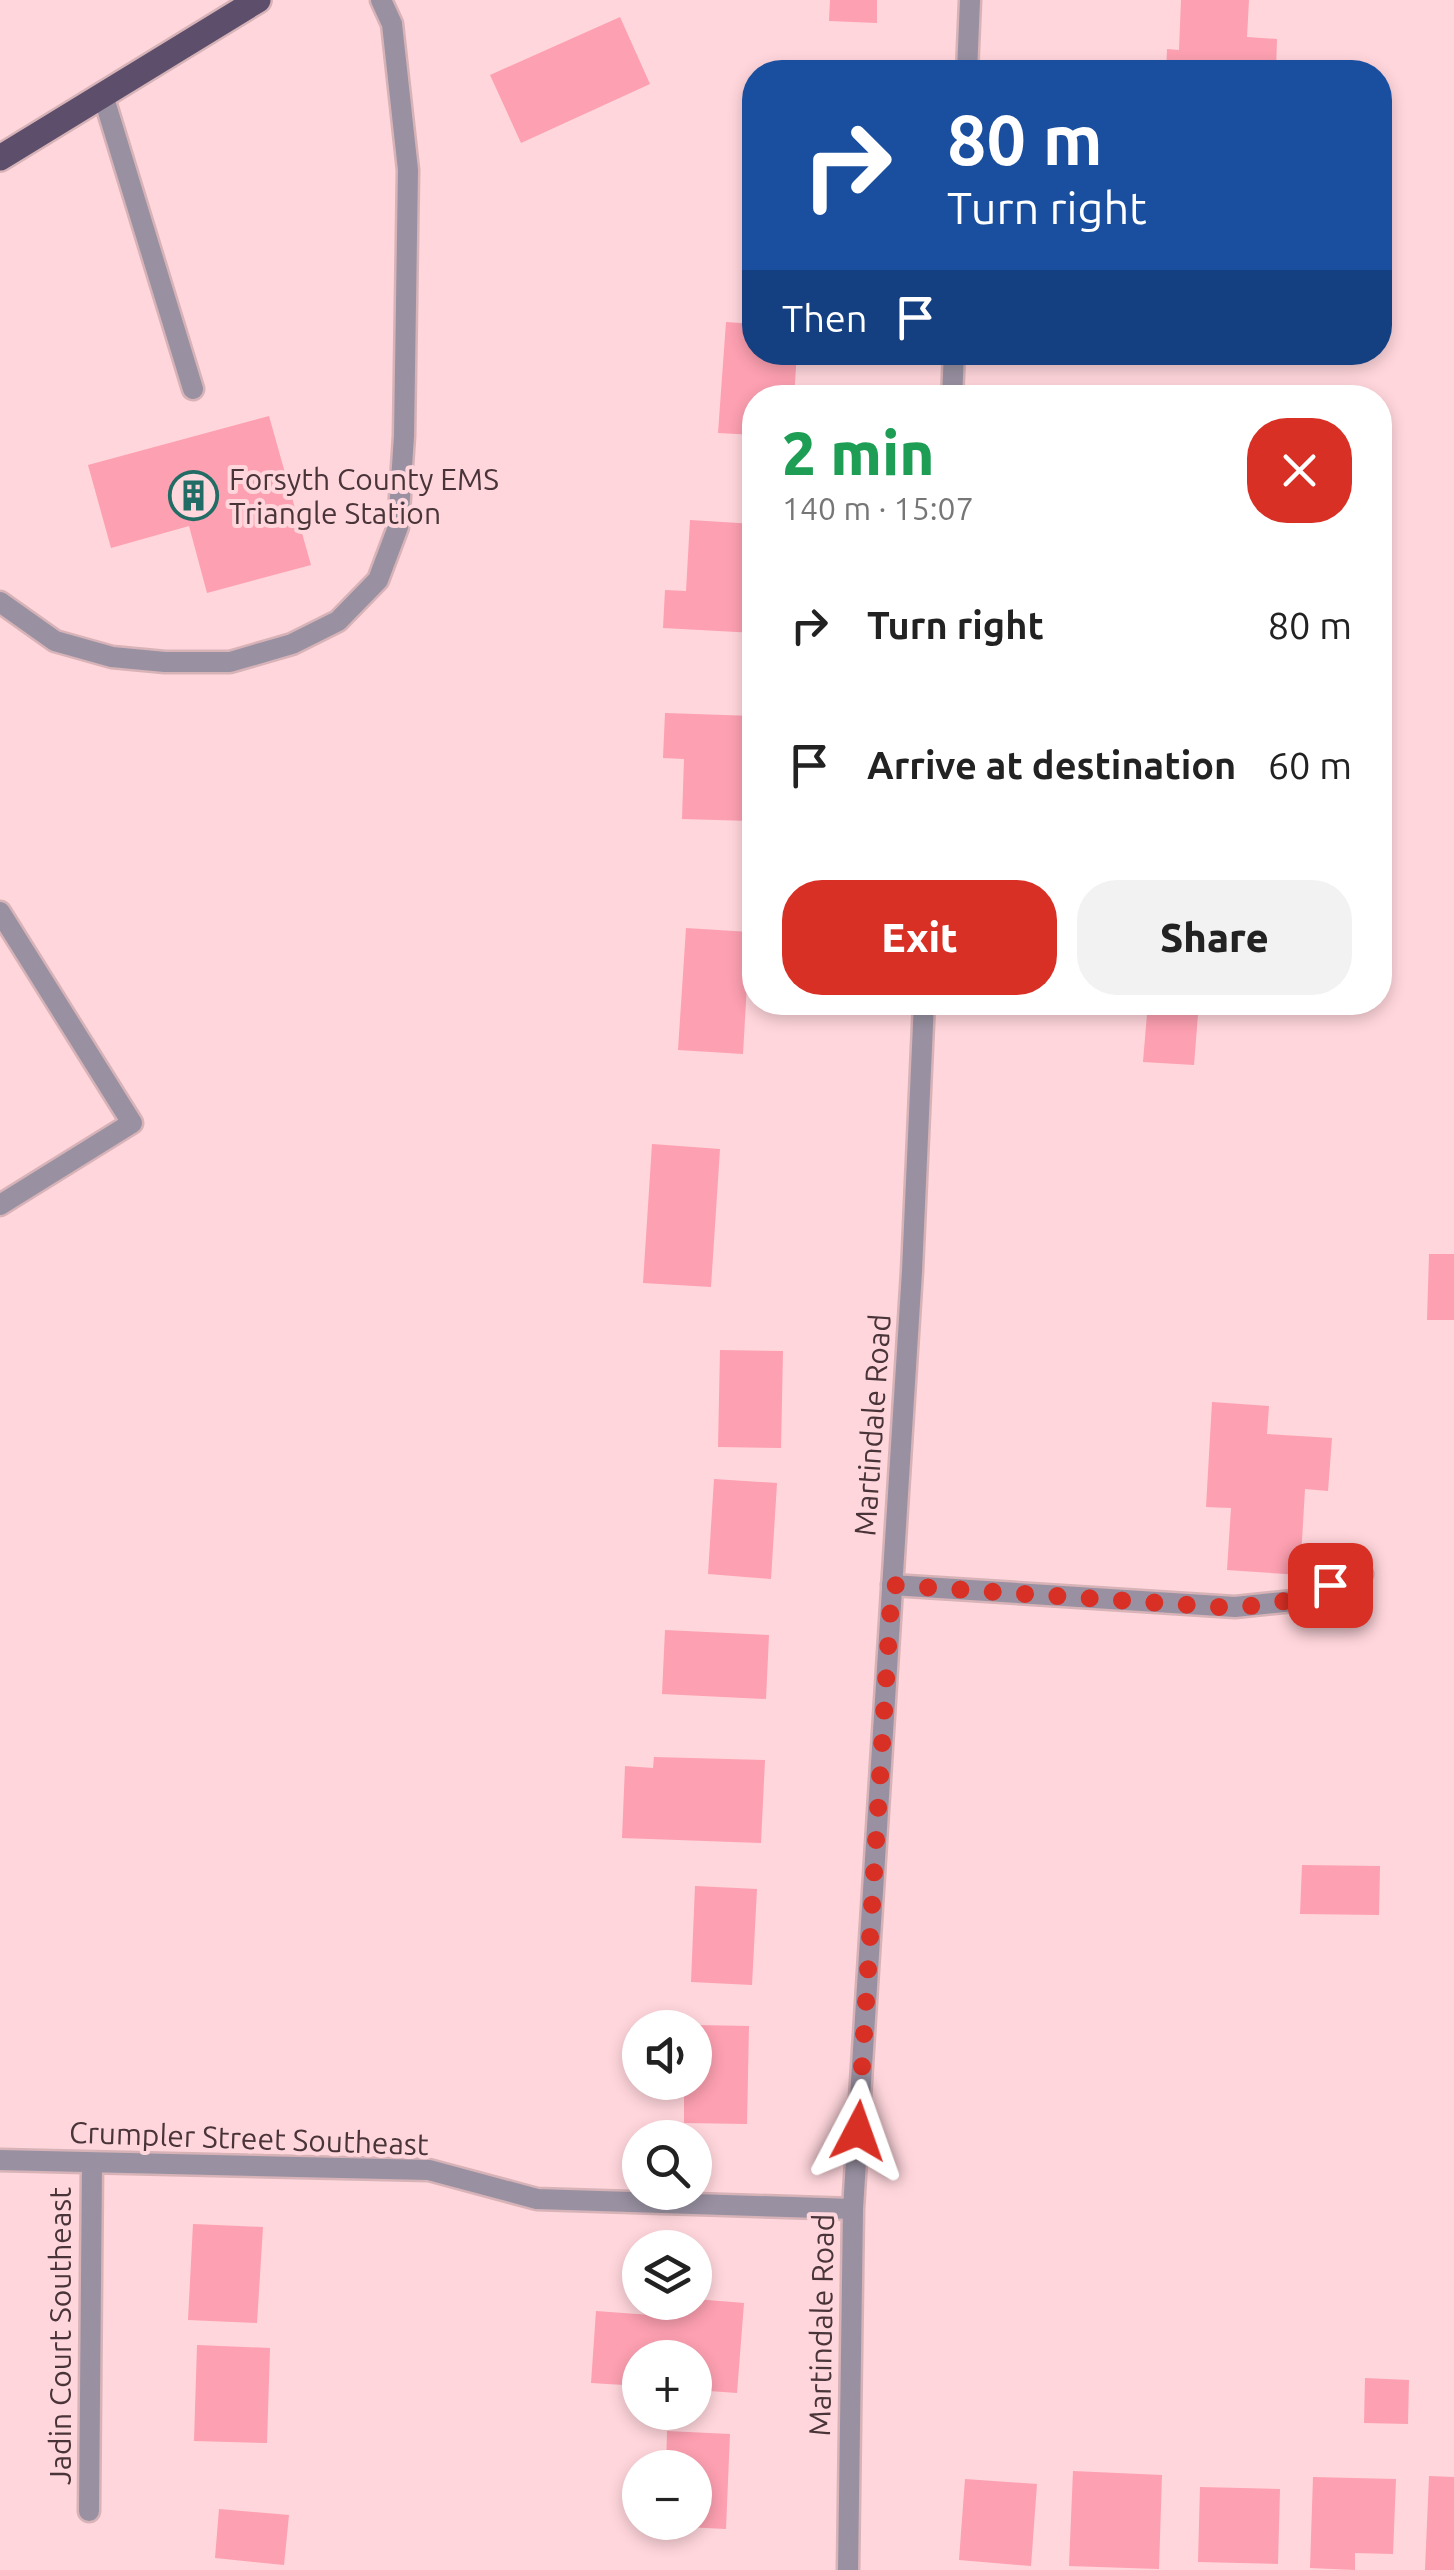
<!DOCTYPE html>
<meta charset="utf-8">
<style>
body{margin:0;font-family:Ubuntu,sans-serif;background:#f2f2f2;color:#222;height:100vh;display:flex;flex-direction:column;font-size:38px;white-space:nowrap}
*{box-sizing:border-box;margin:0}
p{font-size:32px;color:#767676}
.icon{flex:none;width:55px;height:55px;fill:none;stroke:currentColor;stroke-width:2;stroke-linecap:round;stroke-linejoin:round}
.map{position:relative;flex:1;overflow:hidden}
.panel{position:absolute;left:742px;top:385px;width:650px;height:630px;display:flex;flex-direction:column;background:#fff;border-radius:40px;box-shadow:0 5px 15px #0003}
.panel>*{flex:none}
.top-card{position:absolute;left:742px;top:60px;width:650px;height:305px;border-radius:40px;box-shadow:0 5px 15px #0003;background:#1a4fa0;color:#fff;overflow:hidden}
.controls{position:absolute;left:622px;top:2010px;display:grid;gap:20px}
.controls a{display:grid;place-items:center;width:90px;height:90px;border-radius:50%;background:#fff;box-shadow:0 5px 15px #0003;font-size:50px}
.pin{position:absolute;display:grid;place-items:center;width:85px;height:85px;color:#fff;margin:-42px;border-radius:20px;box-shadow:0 5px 15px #0006}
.me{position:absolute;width:110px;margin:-55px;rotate:4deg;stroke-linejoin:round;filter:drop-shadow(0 0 8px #0008)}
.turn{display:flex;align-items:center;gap:35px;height:210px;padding:0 40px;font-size:45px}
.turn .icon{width:130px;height:130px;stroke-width:2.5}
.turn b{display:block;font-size:70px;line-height:85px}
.then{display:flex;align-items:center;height:95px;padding:0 40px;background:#0003;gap:20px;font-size:38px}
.round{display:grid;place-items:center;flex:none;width:105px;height:105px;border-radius:40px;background:#f2f2f2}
.summary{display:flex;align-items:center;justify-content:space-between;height:170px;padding:0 40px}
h1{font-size:60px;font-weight:800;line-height:75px;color:#1e9e55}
.cta{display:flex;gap:20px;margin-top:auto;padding:20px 40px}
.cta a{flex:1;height:115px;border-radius:40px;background:#d93025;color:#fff;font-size:40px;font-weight:800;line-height:115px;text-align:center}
.cta a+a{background:#f2f2f2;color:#222}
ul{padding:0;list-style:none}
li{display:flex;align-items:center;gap:30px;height:140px;padding:0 40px}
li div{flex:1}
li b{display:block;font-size:38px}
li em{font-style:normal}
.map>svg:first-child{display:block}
.building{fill:#fda0b1}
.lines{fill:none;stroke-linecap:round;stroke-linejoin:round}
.service-casing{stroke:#d7b3b8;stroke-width:25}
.minor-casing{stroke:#d7b3b8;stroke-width:25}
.primary-casing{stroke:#d7b3b8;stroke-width:30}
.service{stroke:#9991a2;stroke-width:20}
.minor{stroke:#9991a2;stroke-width:20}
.primary{stroke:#5d4e6b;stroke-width:25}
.route{stroke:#d93025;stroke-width:18;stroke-dasharray:0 32.4}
.labels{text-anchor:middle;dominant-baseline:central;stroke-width:8;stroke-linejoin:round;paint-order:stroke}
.poi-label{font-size:30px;fill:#493539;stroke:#ffd6dc;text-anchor:start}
.street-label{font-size:30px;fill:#493539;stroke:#ffd6dc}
</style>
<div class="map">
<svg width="1454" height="2570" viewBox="0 0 1454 2570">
<rect width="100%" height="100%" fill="#ffd6dc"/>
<path class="building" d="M830 0H877V23L829 21Z
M1181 0H1249L1247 37 1277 39 1276 72H1166L1167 49 1179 50Z
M620 17 650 84 521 143 490 75Z
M726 322 755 324V352H797L794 398H755V435L718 433Z
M269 416 311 565 207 593 189 526 111 548 88 465Z
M690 520 755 524V633L663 628 665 590 686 591Z
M665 713 754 716 751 821 682 819 684 759 663 758Z
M686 928 750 932 743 1054 678 1050Z
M1148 1002H1199L1194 1065 1143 1062Z
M652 1144 720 1149 711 1287 643 1283Z
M1429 1254H1454V1320H1427Z
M720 1350 783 1351 781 1448 718 1447Z
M1212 1402 1269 1406 1267 1434 1332 1438 1328 1491 1305 1489 1300 1575 1227 1570 1231 1508 1206 1507Z
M714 1479 777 1483 771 1579 708 1574Z
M665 1630 769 1635 766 1699 662 1694Z
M654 1757 765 1760 761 1843 622 1838 625 1766 653 1768Z
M1302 1865 1380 1866 1379 1915 1300 1914Z
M695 1886 757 1889 752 1985 691 1982Z
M695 2025 749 2026 747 2124 684 2123V2082H695Z
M193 2224 263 2227 257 2323 188 2320Z
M695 2299 744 2303 737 2393 695 2390V2358H640V2386L591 2383 596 2311 664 2316 665 2302H695Z
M197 2345 270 2348 267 2443 194 2441Z
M1365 2378 1409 2380 1408 2424 1364 2423Z
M667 2431 730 2434 726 2529 664 2526V2522H695V2468H666Z
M1073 2471 1162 2475 1159 2569 1069 2566Z
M1429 2476 1454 2477V2570H1425Z
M1313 2477 1396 2479 1393 2554 1355 2553V2570L1310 2568Z
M965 2479 1037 2484 1031 2566 959 2560Z
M1200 2487 1280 2489 1278 2564 1198 2562Z
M219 2509 289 2515 284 2565 215 2558Z"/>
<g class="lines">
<defs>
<path id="service" d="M103 95 193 389
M0 602 55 641 112 657 165 662H230L292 644 338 621 378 580 398 527 404 436 408 170 392 24 381 0
M0 912 132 1123 0 1205
M892 1585 1235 1607 1293 1601 1362 1574"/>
<path id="minor" d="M967 72 970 0
M952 398 954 352
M0 2160 429 2170 537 2199 853 2209
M89 2511 92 2163
M848 2570 853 2209 912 1271 924 1002"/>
<path id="primary" d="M0 158 258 0"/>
</defs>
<use href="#service" class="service-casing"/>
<use href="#minor" class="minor-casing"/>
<use href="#primary" class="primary-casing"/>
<use href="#service" class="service"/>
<use href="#minor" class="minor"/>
<use href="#primary" class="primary"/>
</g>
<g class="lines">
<path class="route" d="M858 2131 892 1585 1235 1608 1293 1600 1330 1585"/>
</g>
<defs>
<symbol id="building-ring" viewBox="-11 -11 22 22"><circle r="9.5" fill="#ffd6dc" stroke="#226c66" stroke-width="1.5"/><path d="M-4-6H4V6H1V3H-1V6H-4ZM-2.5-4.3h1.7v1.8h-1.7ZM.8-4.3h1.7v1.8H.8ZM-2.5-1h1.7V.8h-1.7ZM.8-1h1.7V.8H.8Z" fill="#226c66"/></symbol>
</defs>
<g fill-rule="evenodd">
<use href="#building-ring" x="166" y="468" width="55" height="55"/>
</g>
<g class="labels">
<g class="poi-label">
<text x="229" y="479">Forsyth County EMS<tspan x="229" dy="34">Triangle Station</tspan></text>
</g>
<g class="street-label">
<text transform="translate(872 1425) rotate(-86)">Martindale Road</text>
<text transform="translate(249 2138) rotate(2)">Crumpler Street Southeast</text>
<text transform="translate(821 2325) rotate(-89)">Martindale Road</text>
<text transform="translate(60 2336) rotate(-90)">Jadin Court Southeast</text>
</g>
</g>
</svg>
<div class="controls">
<a><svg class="icon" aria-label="sound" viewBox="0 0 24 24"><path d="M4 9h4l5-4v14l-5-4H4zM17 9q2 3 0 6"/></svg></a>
<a><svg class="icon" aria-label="search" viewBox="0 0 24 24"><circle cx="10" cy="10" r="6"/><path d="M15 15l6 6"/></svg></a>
<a><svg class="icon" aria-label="layers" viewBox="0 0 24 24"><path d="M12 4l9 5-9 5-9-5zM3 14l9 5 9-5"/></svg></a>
<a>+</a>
<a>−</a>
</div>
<div class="pin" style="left:1330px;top:1585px;background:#d93025"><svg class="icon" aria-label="arrive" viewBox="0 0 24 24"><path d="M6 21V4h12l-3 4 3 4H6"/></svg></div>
<svg class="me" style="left:858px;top:2131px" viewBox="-20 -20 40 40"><path d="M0-17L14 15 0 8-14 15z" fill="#d93025" stroke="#fff" stroke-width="4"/></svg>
<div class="top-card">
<div class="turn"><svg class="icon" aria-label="right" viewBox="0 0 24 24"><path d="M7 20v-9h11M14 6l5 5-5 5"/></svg><div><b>80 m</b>Turn right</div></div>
<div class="then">Then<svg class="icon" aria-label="arrive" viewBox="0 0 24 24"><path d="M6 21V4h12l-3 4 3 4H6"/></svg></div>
</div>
<section class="panel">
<div class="summary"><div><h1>2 min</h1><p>140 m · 15:07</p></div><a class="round" style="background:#d93025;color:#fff"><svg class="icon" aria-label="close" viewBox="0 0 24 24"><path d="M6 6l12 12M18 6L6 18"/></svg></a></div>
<ul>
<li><svg class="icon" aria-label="right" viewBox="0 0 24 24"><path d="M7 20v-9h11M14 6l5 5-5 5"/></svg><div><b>Turn right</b></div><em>80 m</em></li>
<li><svg class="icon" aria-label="arrive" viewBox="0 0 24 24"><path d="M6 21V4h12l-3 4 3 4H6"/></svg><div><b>Arrive at destination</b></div><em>60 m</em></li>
</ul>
<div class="cta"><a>Exit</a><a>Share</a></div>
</section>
</div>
